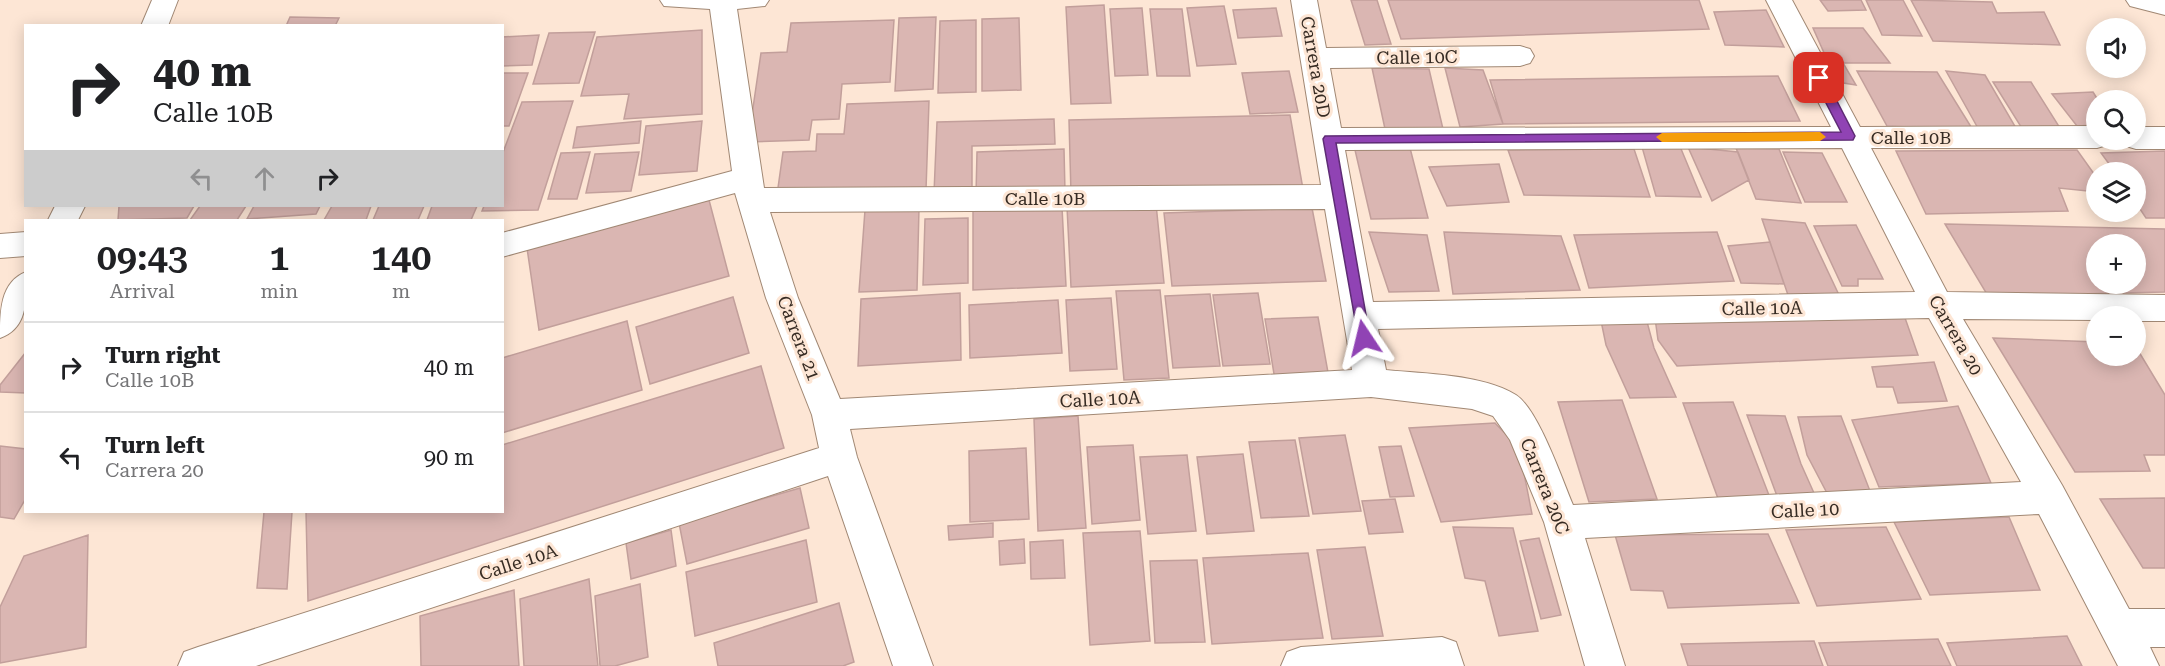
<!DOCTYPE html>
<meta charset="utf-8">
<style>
body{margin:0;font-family:"Roboto Serif",serif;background:#f6f6f6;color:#202124;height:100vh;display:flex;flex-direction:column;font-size:22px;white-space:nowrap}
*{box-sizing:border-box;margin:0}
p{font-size:20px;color:#757577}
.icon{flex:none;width:33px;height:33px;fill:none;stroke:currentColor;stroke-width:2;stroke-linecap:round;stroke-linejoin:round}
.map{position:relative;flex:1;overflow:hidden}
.details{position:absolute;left:24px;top:219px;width:480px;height:294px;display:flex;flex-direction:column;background:#fff;border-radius:0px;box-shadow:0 3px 15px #0003}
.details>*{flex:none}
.hud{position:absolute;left:24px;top:24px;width:480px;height:183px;border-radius:0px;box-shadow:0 3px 15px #0003;background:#fff;color:#202124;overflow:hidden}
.buttons{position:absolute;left:2086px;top:18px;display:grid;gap:12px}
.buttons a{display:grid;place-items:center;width:60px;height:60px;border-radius:50%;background:#fff;box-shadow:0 3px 15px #0003;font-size:30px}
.pin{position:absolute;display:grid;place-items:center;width:51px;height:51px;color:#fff;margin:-26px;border-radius:12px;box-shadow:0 3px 9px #0006}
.me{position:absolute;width:66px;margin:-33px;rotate:350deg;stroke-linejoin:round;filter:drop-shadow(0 0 4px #0008)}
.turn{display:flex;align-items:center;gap:21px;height:126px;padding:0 30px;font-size:27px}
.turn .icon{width:78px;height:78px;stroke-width:2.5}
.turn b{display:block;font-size:42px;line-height:51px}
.lanes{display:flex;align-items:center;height:57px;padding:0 30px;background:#0003;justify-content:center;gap:30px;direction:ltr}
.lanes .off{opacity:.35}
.eta{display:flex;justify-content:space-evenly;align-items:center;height:102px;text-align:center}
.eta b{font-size:36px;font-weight:600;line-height:42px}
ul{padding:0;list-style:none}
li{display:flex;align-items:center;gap:18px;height:90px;padding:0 30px;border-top:2px solid #e0e0e0}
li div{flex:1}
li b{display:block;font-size:22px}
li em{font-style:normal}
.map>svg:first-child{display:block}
.building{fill:#dab6b2;stroke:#c29f9b;stroke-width:1.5;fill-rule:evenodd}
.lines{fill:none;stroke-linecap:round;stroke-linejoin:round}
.minor-casing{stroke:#a18874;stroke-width:2}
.minor{fill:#fff;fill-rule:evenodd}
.route{fill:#9043b4;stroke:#5e2c75;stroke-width:1.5}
.slow{fill:#f59e0b}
.labels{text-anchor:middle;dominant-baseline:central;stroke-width:6;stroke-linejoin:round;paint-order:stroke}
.street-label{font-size:18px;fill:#362b23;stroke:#fde6d5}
</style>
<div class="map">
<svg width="2165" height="666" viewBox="0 0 2165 666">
<rect width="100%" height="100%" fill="#fde6d5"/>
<path class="building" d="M1351 0H1377L1391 44 1365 45Z
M1388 0H1699L1709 29 1401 39Z
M1820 0H1861L1866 10 1828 11Z
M1866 0H1903L1922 36 1882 35Z
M1911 0 1992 2 1997 13 2044 12 2060 45 1933 41Z
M1104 5 1111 103 1071 104 1066 7Z
M1224 6 1236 64 1197 66 1187 8Z
M1142 8 1148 75 1115 76 1110 9Z
M1276 8 1282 36 1238 38 1233 10Z
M1150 9H1182L1190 76H1157Z
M1766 10 1784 47 1725 45 1714 12Z
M290 17 339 18 335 26H286Z
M936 17 933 89 895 91 899 18Z
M1019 18 1021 90 982 91V19Z
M894 20 890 82 842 84 839 119 812 120 809 140 748 142 761 53 787 52 791 23Z
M976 20V92L938 93 940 21Z
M1813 28H1863L1890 63H1843L1856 85 1837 82Z
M702 30V114L624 119 629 94 581 96 597 37Z
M595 32 579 83 533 84 549 33Z
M539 35 532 65 502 66V37Z
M1372 68 1429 69 1443 129H1385Z
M1445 68 1483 70 1503 124 1460 127Z
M1289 71 1298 112 1250 114 1242 73Z
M1857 71 1937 72 1973 130 1887 126Z
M1946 71 1985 75 2016 128 1979 130Z
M502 73H528L509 126H502Z
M1778 76 1800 121 1503 124 1490 80Z
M1993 82H2031L2060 128 2023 130Z
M2093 92 2098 100 2097 125 2077 126 2052 94Z
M573 101 538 210 482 211 484 206H502V155L522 102Z
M929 101 926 190 777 195 783 152 816 151 817 134H844L847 104Z
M1290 115 1303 189 1071 194 1069 120Z
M1054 119 1055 144 972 146V192L934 193 937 122Z
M641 121 639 143 573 148 577 127Z
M702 121 697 171 639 175 646 126Z
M1679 144 1701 197 1656 196 1642 147Z
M1688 147 1738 152 1749 180 1712 201Z
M1410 148 1428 218 1371 219 1355 150Z
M1736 148 1779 149 1801 203 1756 199Z
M1064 149 1065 192 976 195 977 152Z
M1634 149 1650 197 1524 195 1508 150Z
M2077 150 2097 178V192L2059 188 2068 211 1926 214 1896 151Z
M2165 151V218H2146L2136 203V172H2115L2101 153Z
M590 152 577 199H548L561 153Z
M639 152 631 191 586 193 595 154Z
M1783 152 1822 153 1847 202H1805Z
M1499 164 1509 202 1447 206 1429 167Z
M709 200 729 276 539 330 527 248Z
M1156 204 1164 283 1071 287 1067 207Z
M119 206H194L187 218 118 220Z
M200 206H246L237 220H190Z
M254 206H320L316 214 247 219Z
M332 206H371L366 220H324Z
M379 206H424L418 220H373Z
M432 206H477L471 220H427Z
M1062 207 1066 286 973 290V210Z
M919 208 917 290 859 292 865 210Z
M1312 208 1326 281 1172 286 1164 213Z
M968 218V283L923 285 925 219Z
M1762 219 1805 223 1839 295H1788Z
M1945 224 2165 229V292L1988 296ZM2097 244H2136V284H2097Z
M1856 225 1883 279H1858V286H1842L1814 226Z
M1369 232 1427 235 1439 291 1389 292Z
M1444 232 1561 236 1580 290 1453 294Z
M1717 232 1734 281 1589 288 1574 235Z
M1770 242 1784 284 1741 283 1728 246Z
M1160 290 1169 378 1124 380 1116 291Z
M960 293 961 360 858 366 861 299Z
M1258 293 1270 364 1223 366 1213 295Z
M1210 294 1220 366 1173 368 1165 296Z
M733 297 749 353 650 384 636 327Z
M1111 298 1117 369 1070 371 1066 300Z
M1058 300 1062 353 970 358 969 305Z
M1904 315 1918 355 1677 366 1658 340 1655 318Z
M1600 316 1646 318 1654 348 1676 397 1630 398 1606 345Z
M1318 317 1329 378 1275 380 1265 319Z
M627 321 642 390 502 433V358Z
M1993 338 2097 342V356H2136V347L2165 395V455H2144L2150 471 2075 472Z
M26 352V393L0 392V385Z
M1934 362 1947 401 1898 403 1893 387H1877L1872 367Z
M761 366 784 448 308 601 306 512H502V445Z
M1622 400 1657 499 1589 502 1558 402Z
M1733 402 1772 503 1720 504 1683 403Z
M1958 406 1991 483 1879 487 1852 420Z
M1747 415 1785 416 1801 464 1814 493 1777 496Z
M1078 416 1086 528 1038 531 1034 419Z
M1841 416 1870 491 1828 495 1807 455 1798 417Z
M1495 423 1519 448 1532 514 1441 522 1409 428Z
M1345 435 1361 511 1313 514 1299 438Z
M1295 440 1309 516 1261 518 1249 442Z
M1133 445 1140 520 1092 524 1087 447Z
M0 446 26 449V498L14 519 0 517Z
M1401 446 1414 496 1390 497 1379 447Z
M1026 448 1029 519 970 522 969 451Z
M1243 454 1254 531 1207 534 1197 457Z
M1187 455 1196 531 1148 534 1140 457Z
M800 488 809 528 687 564 679 523Z
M2165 498V568H2143L2100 499Z
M1395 499 1403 532 1369 534 1362 501Z
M264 512H292L287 589 257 588Z
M2009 517 2040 590 1930 595 1894 522Z
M993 523V537L949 540 948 526Z
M1453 527 1513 528 1538 631 1499 636 1485 581 1465 578Z
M1886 527 1921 599 1817 606 1786 530Z
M671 530 676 566 631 579 626 543Z
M1140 531 1150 641 1090 645 1083 533Z
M1768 534 1799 603 1668 608 1663 591 1631 590 1615 535Z
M88 535 86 647 0 663V607L24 556Z
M1539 538 1561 615 1541 619 1520 541Z
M1024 539 1025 563 1000 565 999 541Z
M806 540 817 602 695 636 686 572Z
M1063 540 1065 578 1031 579 1030 542Z
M1365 547 1383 636 1332 639 1317 550Z
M1308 553 1323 638 1212 644 1203 558Z
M1197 560 1205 642 1155 643 1150 561Z
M589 579 598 666H524L520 599Z
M640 584 648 657 615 666H600L595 596Z
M514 590 519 666H421L420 616Z
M839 603 854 662 843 666H718L714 643Z
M2067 636 2082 666H1957L1947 643Z
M1938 639 1951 666H1828L1819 643Z
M1814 641 1823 666H1688L1681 644Z"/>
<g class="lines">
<defs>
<path id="minor" d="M152 0H178L168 26H141Z
M660 0H769L765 6 737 9 764 188 1321 185 1291 0H1317L1326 48 1520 46 1530 49 1534 56 1530 63 1520 66 1330 68 1341 128 1831 127 1766 0H1792L1860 127 2097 126V140H2110L2107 145 2097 148H1871L1947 292 2165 295V321H2136V316H2097V320L1963 319 2062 485 2129 609H2165V647H2150L2159 666H2118L2039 514 1585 538 1625 666H1585L1544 522 1510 440 1493 416 1472 409 1371 397 850 429 857 457 933 666H893L828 476 256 666H178L184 652 198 647 819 448 812 415 766 298 735 193 502 257V233L732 171 710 9 664 6ZM1842 148 1915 292 1373 302 1345 150ZM1325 209 1352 370 840 399 798 298 770 212ZM1929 318 2021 482 1573 505C1562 479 1538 409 1516 395 1482 374 1425 374 1386 370L1378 329Z
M2126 0H2165V15L2130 6Z
M2136 127H2165V149H2136L2126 146 2122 140H2136Z
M55 206H85L78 220H48Z
M26 232V256L0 258V234Z
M26 272C26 298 29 328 0 338 0 312 0 282 26 272Z
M1442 637 1456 642 1464 666H1281L1287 652 1301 647Z"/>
</defs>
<use href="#minor" class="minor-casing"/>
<use href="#minor" class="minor"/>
</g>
<path class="route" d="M1819 74 1825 78 1855 136 1853 140 1336 143 1370 338 1368 342H1359L1323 139 1325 136 1841 132 1813 78Z"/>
<path class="slow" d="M1820 132 1826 137 1820 141 1662 142 1656 137 1662 133Z"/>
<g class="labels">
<g class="street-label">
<text transform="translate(1417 57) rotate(-1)">Calle 10C</text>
<text transform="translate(1316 67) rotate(80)">Carrera 20D</text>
<text x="1911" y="137">Calle 10B</text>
<text x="1045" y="198">Calle 10B</text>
<text transform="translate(1762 308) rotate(-1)">Calle 10A</text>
<text transform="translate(1956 335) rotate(60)">Carrera 20</text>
<text transform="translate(799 338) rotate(69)">Carrera 21</text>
<text transform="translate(1100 399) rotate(-3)">Calle 10A</text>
<text transform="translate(1545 486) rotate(68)">Carrera 20C</text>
<text transform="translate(1805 510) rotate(-3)">Calle 10</text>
<text transform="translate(518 562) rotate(-18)">Calle 10A</text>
</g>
</g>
</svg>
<div class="buttons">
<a><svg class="icon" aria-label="sound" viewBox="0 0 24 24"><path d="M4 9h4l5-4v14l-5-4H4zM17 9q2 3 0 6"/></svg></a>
<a><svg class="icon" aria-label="search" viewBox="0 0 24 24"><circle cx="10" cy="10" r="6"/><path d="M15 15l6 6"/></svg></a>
<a><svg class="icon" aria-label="layers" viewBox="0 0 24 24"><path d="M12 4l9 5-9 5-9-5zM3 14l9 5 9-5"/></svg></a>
<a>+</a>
<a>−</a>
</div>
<div class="pin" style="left:1819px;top:78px;background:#d93025"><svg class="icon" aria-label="arrive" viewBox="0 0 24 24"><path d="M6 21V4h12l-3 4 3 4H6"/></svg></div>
<svg class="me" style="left:1364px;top:338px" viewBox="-20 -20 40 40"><path d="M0-17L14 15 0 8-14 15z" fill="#9043b4" stroke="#fff" stroke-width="4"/></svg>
<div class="hud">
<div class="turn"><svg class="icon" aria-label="right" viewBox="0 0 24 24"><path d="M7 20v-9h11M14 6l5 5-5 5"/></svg><div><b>40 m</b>Calle 10B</div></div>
<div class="lanes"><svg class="icon off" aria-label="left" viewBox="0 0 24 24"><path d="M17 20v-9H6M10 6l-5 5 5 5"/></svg><svg class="icon off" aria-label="ahead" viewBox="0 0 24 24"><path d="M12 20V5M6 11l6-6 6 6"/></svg><svg class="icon" aria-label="right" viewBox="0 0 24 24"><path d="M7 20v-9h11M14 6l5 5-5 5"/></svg></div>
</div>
<section class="details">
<div class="eta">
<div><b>09:43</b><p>Arrival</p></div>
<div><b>1</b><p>min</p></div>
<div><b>140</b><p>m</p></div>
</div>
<ul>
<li><svg class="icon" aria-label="right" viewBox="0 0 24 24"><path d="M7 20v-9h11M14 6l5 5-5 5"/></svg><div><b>Turn right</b><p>Calle 10B</p></div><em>40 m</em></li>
<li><svg class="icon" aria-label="left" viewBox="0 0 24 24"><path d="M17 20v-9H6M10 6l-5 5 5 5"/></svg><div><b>Turn left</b><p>Carrera 20</p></div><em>90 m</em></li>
</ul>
</section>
</div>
